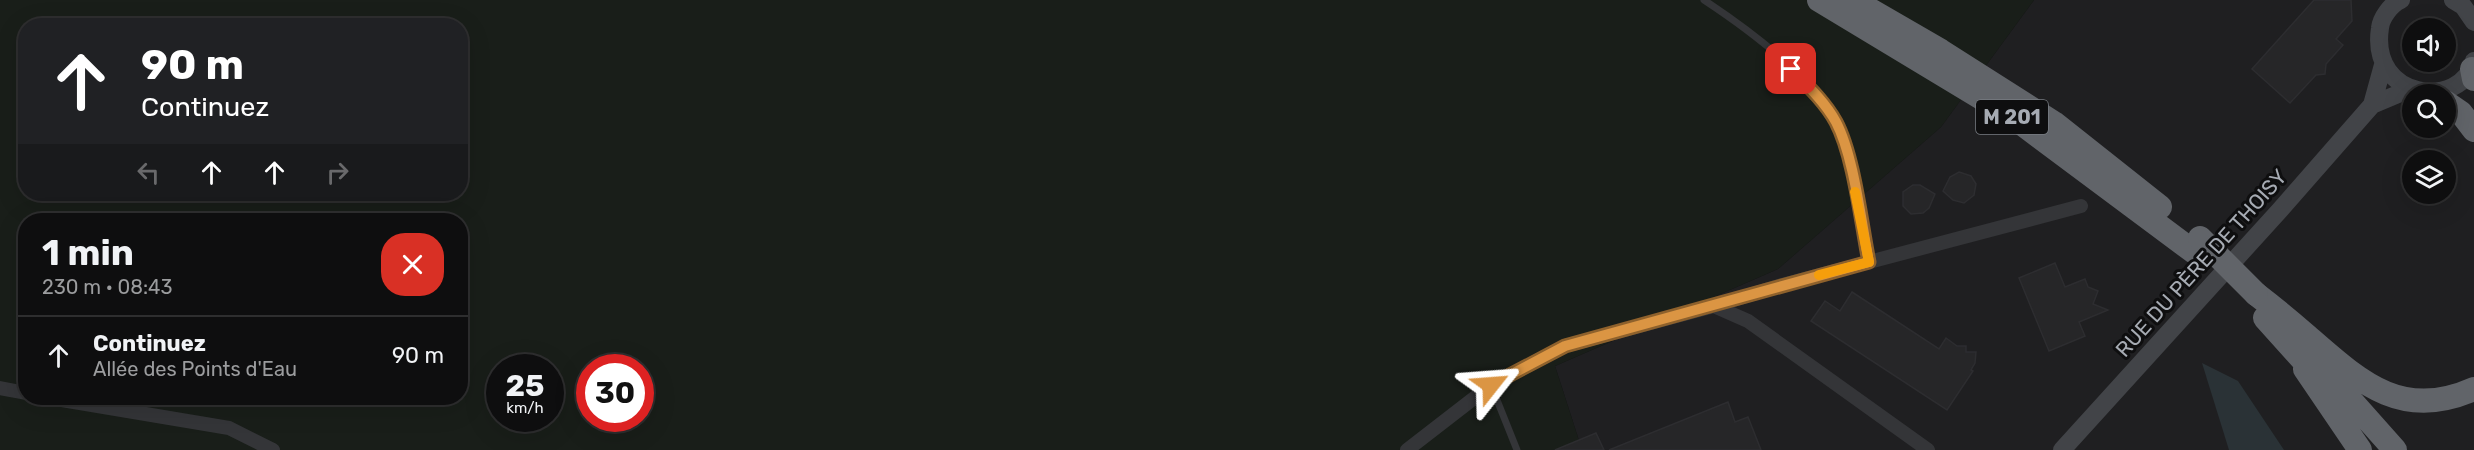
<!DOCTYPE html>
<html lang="fr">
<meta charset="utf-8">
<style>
body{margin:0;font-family:Rubik,sans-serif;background:#1c1c1d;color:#f1f3f6;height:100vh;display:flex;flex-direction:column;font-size:22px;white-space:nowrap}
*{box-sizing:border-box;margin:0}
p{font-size:20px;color:#9b9c9e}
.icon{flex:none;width:33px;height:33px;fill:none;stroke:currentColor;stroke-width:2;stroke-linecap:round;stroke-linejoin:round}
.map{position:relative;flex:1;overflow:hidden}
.side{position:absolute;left:18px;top:213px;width:450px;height:192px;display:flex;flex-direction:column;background:#0e0e0f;border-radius:24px;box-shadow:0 6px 24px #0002,0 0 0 2px #2e2e2f}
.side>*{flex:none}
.guide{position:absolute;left:18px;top:18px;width:450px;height:183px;border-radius:24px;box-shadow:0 6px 24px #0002,0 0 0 2px #2e2e2f;background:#202124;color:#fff;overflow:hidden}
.fabs{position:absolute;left:2402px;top:18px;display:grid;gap:12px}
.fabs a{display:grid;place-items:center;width:54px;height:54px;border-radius:50%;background:#0e0e0f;box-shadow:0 6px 24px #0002,0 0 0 2px #2e2e2f;font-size:30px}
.speed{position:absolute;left:486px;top:354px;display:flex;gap:12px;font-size:30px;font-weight:700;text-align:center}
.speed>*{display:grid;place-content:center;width:78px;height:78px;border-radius:50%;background:#0e0e0f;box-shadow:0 6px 24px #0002,0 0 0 2px #2e2e2f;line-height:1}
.speed small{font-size:15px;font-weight:400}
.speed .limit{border:9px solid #d22;background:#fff;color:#111}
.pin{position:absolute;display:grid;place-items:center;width:51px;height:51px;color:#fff;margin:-26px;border-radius:12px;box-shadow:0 3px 9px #0006}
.me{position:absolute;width:66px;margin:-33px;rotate:62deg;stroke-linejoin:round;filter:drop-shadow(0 0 4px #0008)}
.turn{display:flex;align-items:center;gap:21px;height:126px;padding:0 24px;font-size:27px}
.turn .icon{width:78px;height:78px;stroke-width:2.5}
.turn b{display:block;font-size:42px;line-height:51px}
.lanes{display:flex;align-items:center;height:57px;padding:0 24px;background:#0003;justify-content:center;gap:30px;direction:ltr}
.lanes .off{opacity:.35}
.round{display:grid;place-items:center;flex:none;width:63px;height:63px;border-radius:24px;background:#1c1c1d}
.summary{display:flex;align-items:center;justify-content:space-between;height:102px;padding:0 24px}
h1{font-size:36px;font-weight:700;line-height:45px}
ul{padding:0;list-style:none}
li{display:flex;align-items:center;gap:18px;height:78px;padding:0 24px;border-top:2px solid #2e2e2f}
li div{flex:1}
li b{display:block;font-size:22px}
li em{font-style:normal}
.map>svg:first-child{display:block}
.built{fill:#1f1f21;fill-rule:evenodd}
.green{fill:#191e19;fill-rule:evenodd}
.water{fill:#2a3236}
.building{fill:#262628;stroke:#2d2d30;stroke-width:1.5}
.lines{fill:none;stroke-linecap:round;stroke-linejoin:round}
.lane{stroke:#343538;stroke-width:7}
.street{stroke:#343538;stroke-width:14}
.secondary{stroke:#424448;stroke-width:18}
.highway{stroke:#616469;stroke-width:24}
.highway-bridge{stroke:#616469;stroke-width:24}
.route-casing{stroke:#8e612c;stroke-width:15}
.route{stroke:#db9543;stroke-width:10}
.slow{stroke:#f59e0b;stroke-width:10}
.labels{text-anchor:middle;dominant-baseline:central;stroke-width:6;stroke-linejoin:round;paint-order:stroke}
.shield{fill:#0e0e0f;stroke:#787c82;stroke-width:1.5}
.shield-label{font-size:20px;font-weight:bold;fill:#a6abb3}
.street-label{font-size:21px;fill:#a6abb3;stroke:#0e0e0f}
</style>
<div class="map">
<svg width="2474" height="450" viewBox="0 0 2474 450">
<rect width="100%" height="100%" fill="#131314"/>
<path class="built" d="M2034 0H2474V450H1582L1555 366 1778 269 1941 127ZM2412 28H2445V62H2412ZM2412 94H2445V128H2412ZM2412 160H2445V194H2412Z"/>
<path class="green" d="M0 0H2034L1941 127 1778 269 1555 366 1582 450H0ZM26 26H460V194H26ZM26 220H460V398H26ZM500 368H550V418H500ZM590 368H640V418H590Z"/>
<path class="water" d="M2202 363 2238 381 2284 450H2229Z"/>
<path class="building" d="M2314 0H2351L2352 21 2336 39 2343 45 2326 64 2325 74 2316 75 2290 103 2252 69Z
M1959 172 1971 176 1976 184 1974 195 1964 203 1953 200 1943 191 1950 177Z
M1913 185H1920L1935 194 1929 208 1923 213 1911 214 1903 206V192Z
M2055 263 2065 287 2085 279 2088 287 2098 291 2093 304 2108 310 2079 322 2085 336 2049 351 2019 278Z
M1852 292 1939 349 1946 338 1957 346H1966V352H1976L1975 363 1971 370 1973 371 1947 410 1811 321 1825 301 1840 311Z
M1728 402 1735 422 1748 417 1761 450H1609Z
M1596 433 1604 450H1555Z"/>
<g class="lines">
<path class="lane" d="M1704 0C1751 31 1829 88 1846 145 1856 183 1861 223 1869 262
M1491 385 1517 450"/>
<path class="street" d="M1714 306 1782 285 2081 206
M0 388 26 393
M50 398 229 428 273 450
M1407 450 1491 385 1565 346 1714 306 1748 321 1928 450"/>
<path class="secondary" d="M2401 0C2391 4 2381 18 2380 28 2369 101 2462 110 2474 61
M2453 0 2463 6 2474 22
M2372 105 2383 65
M2062 450 2280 210 2372 105 2410 89"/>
<path class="highway" d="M1819 0 2013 117 2194 252
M1853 0 1941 51 2054 123 2160 207
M2472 69 2474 79
M2445 102 2461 113 2474 130
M2256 294C2273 307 2290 321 2306 335 2358 380 2400 422 2474 389
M2265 318 2320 379
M2315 360 2395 450
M2305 369 2360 450"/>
<path class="highway-bridge" d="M2200 238 2256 294"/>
</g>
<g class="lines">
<defs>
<path id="route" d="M1491 385 1565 346 1869 262C1861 222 1854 156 1836 122 1825 102 1807 85 1791 69"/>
</defs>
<use href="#route" class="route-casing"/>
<use href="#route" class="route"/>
<path class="slow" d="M1819 275 1869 262 1855 192"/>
</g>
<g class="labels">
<rect class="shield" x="1976" y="100" width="72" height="34" rx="4.5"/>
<g class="shield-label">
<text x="2012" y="117">M 201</text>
</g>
<g class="street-label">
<text transform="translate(2201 263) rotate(-48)">RUE DU PÈRE DE THOISY</text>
</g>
</g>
</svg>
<div class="fabs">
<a><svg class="icon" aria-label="sound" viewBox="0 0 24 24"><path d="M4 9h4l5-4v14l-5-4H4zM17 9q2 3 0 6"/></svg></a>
<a><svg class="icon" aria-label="search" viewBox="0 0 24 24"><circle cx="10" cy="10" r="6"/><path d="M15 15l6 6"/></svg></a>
<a><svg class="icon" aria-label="layers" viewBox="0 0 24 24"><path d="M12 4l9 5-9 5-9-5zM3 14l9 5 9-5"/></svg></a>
</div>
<div class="speed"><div>25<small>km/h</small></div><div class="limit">30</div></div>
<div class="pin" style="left:1791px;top:69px;background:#d93025"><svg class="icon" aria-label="arrive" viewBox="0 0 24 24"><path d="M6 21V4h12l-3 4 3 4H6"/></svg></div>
<svg class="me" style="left:1491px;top:385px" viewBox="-20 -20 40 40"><path d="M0-17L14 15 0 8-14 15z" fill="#db9543" stroke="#fff" stroke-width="4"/></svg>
<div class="guide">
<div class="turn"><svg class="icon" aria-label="ahead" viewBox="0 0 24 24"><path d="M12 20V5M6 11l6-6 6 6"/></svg><div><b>90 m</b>Continuez</div></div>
<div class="lanes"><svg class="icon off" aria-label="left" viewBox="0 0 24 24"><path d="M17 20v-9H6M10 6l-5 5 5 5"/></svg><svg class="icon" aria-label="ahead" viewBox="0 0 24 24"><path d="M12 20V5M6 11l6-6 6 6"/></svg><svg class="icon" aria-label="ahead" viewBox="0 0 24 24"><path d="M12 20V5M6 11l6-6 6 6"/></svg><svg class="icon off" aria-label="right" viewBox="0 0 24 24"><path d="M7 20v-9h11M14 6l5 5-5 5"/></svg></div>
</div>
<section class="side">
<div class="summary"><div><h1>1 min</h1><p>230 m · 08:43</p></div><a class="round" style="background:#d93025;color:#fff"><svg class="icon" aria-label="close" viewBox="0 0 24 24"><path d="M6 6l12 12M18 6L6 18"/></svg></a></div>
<ul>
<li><svg class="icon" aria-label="ahead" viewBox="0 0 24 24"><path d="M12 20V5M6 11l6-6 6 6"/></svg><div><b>Continuez</b><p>Allée des Points d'Eau</p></div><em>90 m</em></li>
</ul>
</section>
</div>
